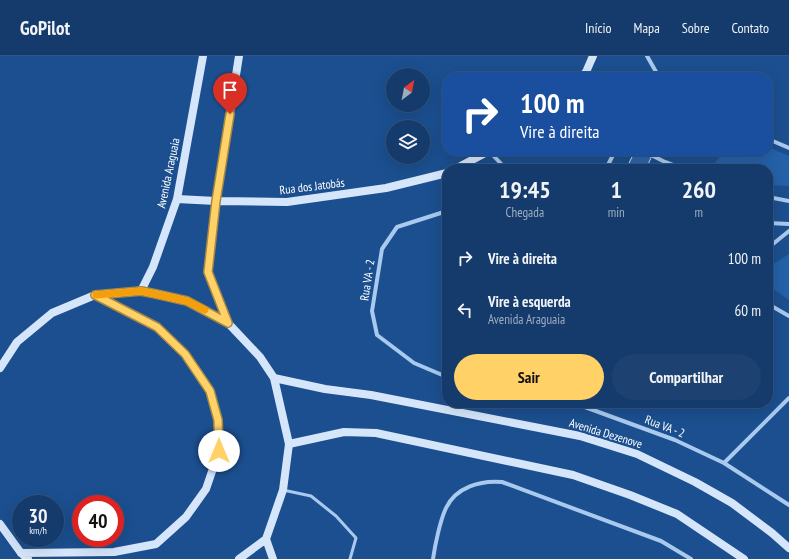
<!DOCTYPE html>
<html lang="pt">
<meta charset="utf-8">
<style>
body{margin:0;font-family:"PT Sans Narrow",sans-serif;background:#1d4271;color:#f1f3f6;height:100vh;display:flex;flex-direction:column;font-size:15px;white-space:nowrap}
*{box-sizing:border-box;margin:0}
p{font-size:13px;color:#9dadc1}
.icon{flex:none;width:22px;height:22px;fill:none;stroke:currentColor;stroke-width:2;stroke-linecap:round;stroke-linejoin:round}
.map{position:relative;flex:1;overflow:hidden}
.sheet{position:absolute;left:442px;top:108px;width:331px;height:244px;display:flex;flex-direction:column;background:#143b6b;border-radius:16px;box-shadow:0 4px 16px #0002,0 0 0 1px #33557e}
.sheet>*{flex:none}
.guide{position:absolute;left:442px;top:16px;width:331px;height:84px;border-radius:16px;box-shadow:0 4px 16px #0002,0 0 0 1px #33557e;background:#1a4fa0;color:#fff;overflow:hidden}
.needle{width:26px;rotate:32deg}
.buttons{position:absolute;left:386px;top:12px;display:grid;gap:8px}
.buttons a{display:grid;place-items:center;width:44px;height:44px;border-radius:50%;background:#143b6b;box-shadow:0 4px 16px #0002,0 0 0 1px #33557e;font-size:20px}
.speed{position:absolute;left:12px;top:439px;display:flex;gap:8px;font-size:20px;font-weight:700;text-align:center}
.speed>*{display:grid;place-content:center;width:52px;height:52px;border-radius:50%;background:#143b6b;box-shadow:0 4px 16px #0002,0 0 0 1px #33557e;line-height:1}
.speed small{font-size:10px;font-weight:400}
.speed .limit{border:6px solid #d22;background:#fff;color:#111}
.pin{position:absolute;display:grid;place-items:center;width:34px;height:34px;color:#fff;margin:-41px -17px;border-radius:50% 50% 50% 0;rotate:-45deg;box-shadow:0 0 4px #0007}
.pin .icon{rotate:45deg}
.me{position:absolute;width:44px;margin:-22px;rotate:0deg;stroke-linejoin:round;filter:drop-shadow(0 0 3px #0008)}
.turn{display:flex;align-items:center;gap:14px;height:84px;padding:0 12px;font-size:18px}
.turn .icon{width:52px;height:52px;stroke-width:2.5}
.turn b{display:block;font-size:28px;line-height:34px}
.eta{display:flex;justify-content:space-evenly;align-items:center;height:68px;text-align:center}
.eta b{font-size:24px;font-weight:700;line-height:28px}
.action{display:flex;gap:8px;margin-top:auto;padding:8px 12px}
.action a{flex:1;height:46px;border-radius:24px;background:#ffd166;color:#111;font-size:16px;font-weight:700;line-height:46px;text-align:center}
.action a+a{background:#1d4271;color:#f1f3f6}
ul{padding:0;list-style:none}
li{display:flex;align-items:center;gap:12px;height:52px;padding:0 12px}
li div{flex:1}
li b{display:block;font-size:15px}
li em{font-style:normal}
header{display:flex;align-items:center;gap:24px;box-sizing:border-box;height:56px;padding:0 20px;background:#143b6b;border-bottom:1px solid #33557e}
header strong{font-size:19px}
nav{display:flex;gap:22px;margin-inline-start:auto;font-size:14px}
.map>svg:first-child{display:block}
.green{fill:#2461a8}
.building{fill:#2a66ad;stroke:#cfe3fa}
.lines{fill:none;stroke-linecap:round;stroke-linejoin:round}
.lane{stroke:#a9c9ee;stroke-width:3}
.street{stroke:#a9c9ee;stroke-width:4}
.secondary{stroke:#d6e6fa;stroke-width:8}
.route-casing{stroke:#a68842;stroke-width:10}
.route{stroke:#ffd166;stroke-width:7}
.slow{stroke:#f59e0b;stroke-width:7}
.labels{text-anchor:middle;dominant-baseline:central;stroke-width:4;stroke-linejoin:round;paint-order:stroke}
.street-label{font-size:12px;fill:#fff;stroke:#1b4f8f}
</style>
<header>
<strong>GoPilot</strong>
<nav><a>Início</a><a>Mapa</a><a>Sobre</a><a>Contato</a></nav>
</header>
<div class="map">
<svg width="789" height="503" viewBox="0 0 789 503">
<rect width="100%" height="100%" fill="#1b4f8f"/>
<path class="green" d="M768 91 789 100V130L768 129V113H716L711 111 725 95H768Z
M789 198V244L768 229V214L769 211Z"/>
<path class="building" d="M635 95H654L646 113H626Z"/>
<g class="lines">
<path class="lane" d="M283 434 311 440 336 460 356 482 350 503"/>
<path class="street" d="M647 0 659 21
M768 83 789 92
M489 95 506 113
M643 95 663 105 684 113
M606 113 615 95
M663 113 666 107
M768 141 789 145
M447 155 397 171 382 193 372 255 377 279 414 307 447 321
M768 167 789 168
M768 192 789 175
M768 248 789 260
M574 347 675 384 724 407 789 449
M724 407 789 342
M433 503C435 489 440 465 446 452 456 431 481 424 502 426L661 485 691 503"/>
<path class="secondary" d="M581 21 586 16 593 0
M455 113 489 95
M177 143 216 145 287 146 386 132 447 117
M141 235 153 211 177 143 203 0
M228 267 208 216 216 145 239 0
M0 312 17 286 52 257 95 239 141 235 187 245 228 267 260 301 274 322 289 388 283 434 266 483 239 503
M274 322 325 333 371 339 580 380 637 398 695 426 732 447 772 477 789 492
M289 388 344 376 376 377 573 419 630 439 677 458 744 503
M0 468 21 497 28 503
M266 483 273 503
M21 497 114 496 156 488 186 461 206 433 219 395 218 364 210 335 185 298 157 271 95 239"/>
</g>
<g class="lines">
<defs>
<path id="route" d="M219 395 218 364 210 335 185 298 157 271 95 239 141 235 156 238 187 245 228 267 208 216 216 145 230 58"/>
</defs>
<use href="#route" class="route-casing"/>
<use href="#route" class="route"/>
<path class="slow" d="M96 239 141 235 187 245 205 254"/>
</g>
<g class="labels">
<g class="street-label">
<text transform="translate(168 117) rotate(-78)">Avenida Araguaia</text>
<text transform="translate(312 130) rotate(-7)">Rua dos Jatobás</text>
<text transform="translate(367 224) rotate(-81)">Rua VA - 2</text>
<text transform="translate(665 370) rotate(21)">Rua VA - 2</text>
<text transform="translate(606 377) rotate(17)">Avenida Dezenove</text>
</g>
</g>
</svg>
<div class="buttons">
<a><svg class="needle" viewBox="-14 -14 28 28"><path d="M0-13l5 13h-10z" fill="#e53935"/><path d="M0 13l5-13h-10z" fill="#9dadc1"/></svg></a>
<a><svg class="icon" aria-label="layers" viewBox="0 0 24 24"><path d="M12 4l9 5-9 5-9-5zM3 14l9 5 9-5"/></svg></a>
</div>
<div class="speed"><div>30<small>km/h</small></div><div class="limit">40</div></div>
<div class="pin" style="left:230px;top:58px;background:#d93025"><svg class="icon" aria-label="arrive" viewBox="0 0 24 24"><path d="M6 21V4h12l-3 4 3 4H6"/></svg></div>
<svg class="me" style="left:219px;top:395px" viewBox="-20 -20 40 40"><circle r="19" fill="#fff"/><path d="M0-13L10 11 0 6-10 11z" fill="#ffd166"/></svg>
<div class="guide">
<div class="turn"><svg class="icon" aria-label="right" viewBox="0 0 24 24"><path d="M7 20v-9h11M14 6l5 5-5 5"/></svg><div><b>100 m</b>Vire à direita</div></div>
</div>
<section class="sheet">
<div class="eta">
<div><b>19:45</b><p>Chegada</p></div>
<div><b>1</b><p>min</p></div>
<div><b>260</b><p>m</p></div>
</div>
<ul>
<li><svg class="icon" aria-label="right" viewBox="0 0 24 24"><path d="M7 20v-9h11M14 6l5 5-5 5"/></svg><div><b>Vire à direita</b></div><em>100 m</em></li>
<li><svg class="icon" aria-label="left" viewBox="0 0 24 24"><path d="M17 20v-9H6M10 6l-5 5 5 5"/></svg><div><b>Vire à esquerda</b><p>Avenida Araguaia</p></div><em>60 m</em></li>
</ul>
<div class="action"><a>Sair</a><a>Compartilhar</a></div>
</section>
</div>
